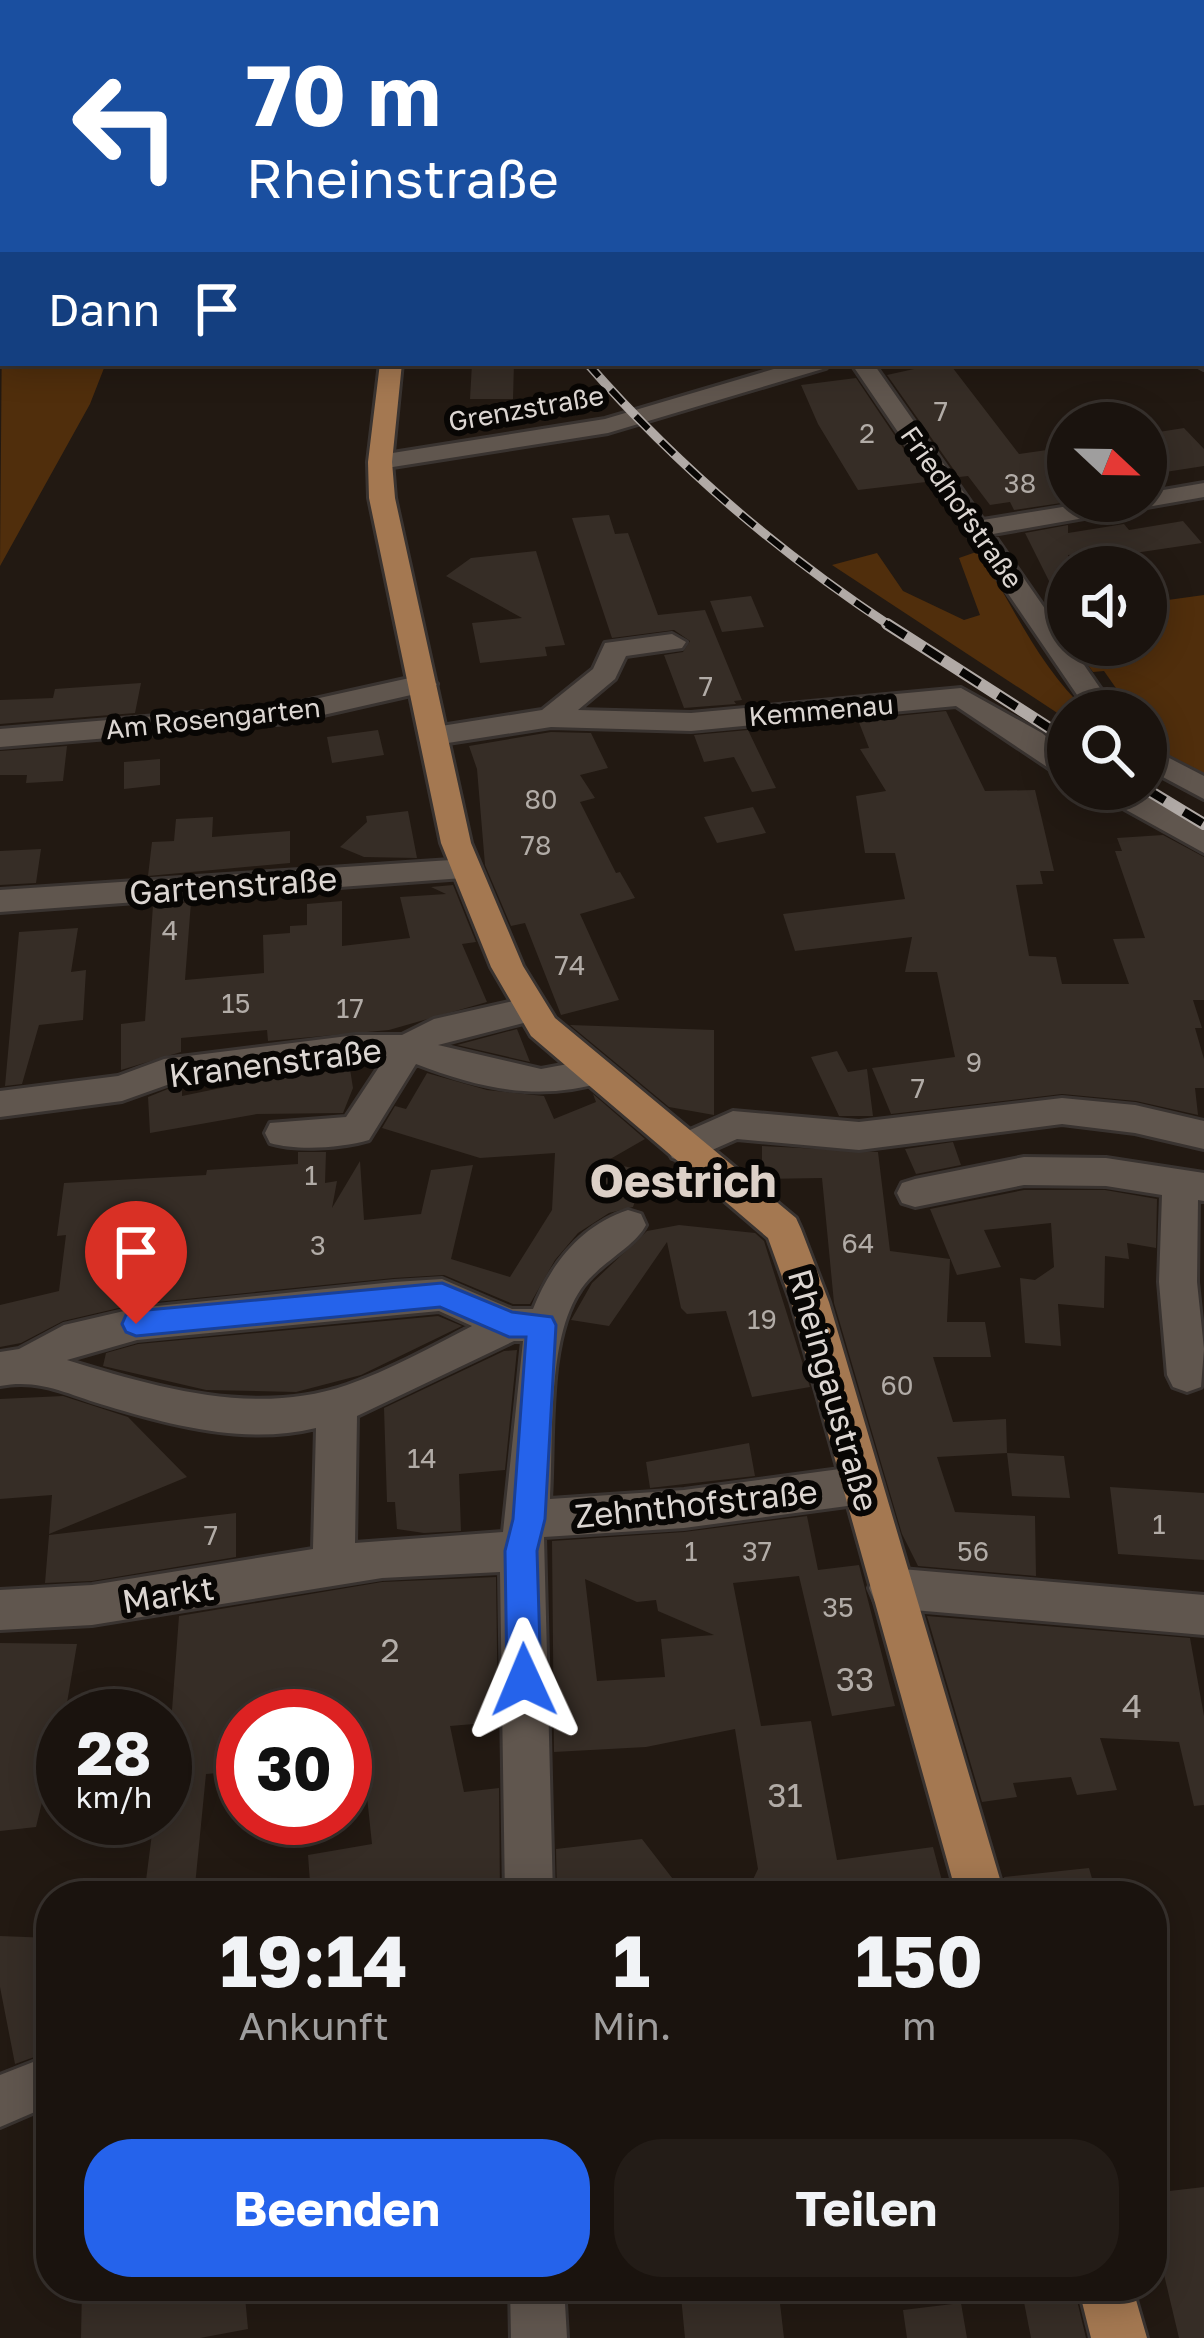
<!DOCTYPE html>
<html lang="de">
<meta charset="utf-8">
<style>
body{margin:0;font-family:"Golos Text",sans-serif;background:#231c17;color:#f1f3f6;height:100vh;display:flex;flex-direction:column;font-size:45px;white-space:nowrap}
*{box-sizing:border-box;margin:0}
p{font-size:39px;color:#9f9e9e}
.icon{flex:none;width:66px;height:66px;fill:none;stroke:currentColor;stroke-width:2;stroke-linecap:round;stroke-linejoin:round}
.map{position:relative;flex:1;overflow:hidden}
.sheet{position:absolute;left:36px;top:1881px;width:1131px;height:420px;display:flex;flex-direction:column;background:#1a130e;border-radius:48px;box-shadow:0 6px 30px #0003,0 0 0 3px #38322e}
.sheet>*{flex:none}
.top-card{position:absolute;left:0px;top:0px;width:1206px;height:366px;box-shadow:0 6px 30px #0003,0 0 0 3px #38322e;background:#1a4fa0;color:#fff;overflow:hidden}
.needle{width:78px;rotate:112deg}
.fabs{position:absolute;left:1047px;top:402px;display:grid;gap:24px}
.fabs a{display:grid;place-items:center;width:120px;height:120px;border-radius:50%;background:#1a130e;box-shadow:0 6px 30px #0003,0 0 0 3px #38322e;font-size:60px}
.speed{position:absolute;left:36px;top:1689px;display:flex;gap:24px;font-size:60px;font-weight:700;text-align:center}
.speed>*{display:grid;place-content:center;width:156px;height:156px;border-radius:50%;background:#1a130e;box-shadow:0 6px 30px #0003,0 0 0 3px #38322e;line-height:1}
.speed small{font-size:30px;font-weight:400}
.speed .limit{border:18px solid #d22;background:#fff;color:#111}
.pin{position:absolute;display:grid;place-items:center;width:102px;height:102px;color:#fff;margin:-123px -51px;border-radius:50% 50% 50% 0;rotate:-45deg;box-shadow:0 0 12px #0007}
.pin .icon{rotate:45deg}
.me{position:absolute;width:132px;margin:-66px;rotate:359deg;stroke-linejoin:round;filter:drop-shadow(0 0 9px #0008)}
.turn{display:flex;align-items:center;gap:42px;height:252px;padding:0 48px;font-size:54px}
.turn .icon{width:156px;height:156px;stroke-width:2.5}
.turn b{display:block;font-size:84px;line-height:102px}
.then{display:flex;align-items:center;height:114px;padding:0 48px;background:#0003;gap:24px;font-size:45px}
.eta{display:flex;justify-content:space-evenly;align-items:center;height:204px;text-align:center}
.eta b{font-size:72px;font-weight:700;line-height:84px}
.button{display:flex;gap:24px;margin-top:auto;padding:24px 48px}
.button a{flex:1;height:138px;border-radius:48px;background:#2563eb;color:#fff;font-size:48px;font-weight:700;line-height:138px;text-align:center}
.button a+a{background:#231c17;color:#f1f3f6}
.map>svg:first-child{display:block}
.green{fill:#502e0c}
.building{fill:#362d26;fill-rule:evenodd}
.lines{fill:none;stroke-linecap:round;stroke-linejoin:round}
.minor-casing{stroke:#393330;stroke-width:6}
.major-casing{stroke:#393330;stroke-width:6}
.minor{fill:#60564e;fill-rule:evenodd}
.major{fill:#a47851;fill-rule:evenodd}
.rail-far1-casing{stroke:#b1aaa6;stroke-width:9}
.rail-casing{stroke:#b1aaa6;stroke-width:12}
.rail-far1{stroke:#080604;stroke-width:6;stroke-dasharray:18;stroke-linecap:butt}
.rail{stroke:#080604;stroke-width:8;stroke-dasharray:22;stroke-linecap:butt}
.route{fill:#2563eb;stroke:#184099;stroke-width:3}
.labels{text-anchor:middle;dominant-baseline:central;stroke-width:12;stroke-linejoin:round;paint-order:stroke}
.far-street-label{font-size:27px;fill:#dcd6d2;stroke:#080604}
.number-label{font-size:27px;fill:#b2aca7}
.street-label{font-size:33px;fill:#dcd6d2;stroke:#080604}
.near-number-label{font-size:33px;fill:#b2aca7}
.district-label{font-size:45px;font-weight:bold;fill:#dcd0c7;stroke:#080604}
</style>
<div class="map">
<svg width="1204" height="2338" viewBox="0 0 1204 2338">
<rect width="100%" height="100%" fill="#221912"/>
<path class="green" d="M3 200V363H106L90 404 0 566Z
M979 551C1012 605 1040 668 1087 711H1068V720L832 565 877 553 903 591 964 620 980 615 959 558Z
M1204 595V777C1174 761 1146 748 1146 711H1132L1104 671 1093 672 1073 645H1146V603Z"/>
<path class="building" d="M472 363H514L513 399H470Z
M909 363H949L1019 454 1068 447V502L1014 510 1010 502 990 505 968 476 959 477 887 375 914 369Z
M856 378 926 482 858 490 818 424 801 385Z
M1184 428 1204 449V466L1146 475V434Z
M609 515 615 534 628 533 658 615 705 610 742 700 734 701 736 704 684 708 664 655 683 652 690 641 674 630 612 638 572 518Z
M1183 521 1202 543 1101 558 1100 553 1068 555V619L1025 533 1068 525V533L1124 524 1129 530Z
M536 551 565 645 545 647 547 656 480 663 472 623 522 618 446 576 471 558Z
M751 596 764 627 722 632 710 601Z
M141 683 135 713 0 724V700L53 698 55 689Z
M946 711 985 791 1035 790 1054 871H1040L1043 884 1016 885 1029 956 1056 957 1062 984H1129L1113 939 1145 938 1115 851H1122L1117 838 1163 835 1204 857V1000H1193L1202 1028H1195L1204 1059V1088H1195L1198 1115 1136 1101 1062 1094 891 1114 872 1068 955 1057 937 972H905L912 937 795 951 783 914 905 899 895 853H865L856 796 886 791 860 749 869 748 858 720Z
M378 730 384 755 332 763 327 737Z
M748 730 759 753 776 788 752 792 734 757 704 762 694 735Z
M551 732 591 733 608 768 580 775 595 798 580 802 616 873 620 872 635 898 580 914 619 1000 561 1015 525 923 511 926 485 865 477 769 469 746Z
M67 746 63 781 26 783 27 775H0V751Z
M160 759V785L124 789V762Z
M753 807 766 833 717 843 704 817Z
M408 811 417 858 364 857 340 847 367 822 366 816Z
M213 817 212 837 290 831V863L148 876 152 842 174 841 176 819Z
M41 849 36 883 0 885V851Z
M453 885 476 942 462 944 487 1002 389 1030 268 1041 267 1030 181 1038V1052L121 1070V1024L145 1021 153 905 191 902 185 980 264 973 263 935 290 933V926L307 925V904L342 901V946L410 938 400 897 446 894 431 887Z
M78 928 71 972 86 970 83 1020 39 1025 22 1084 5 1086 19 932Z
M570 1025 714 1030V1115L669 1107Z
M517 1029 530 1062 457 1045Z
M837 1051 848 1072 867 1069 873 1116H839L811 1057Z
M350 1069 353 1088 343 1113 257 1114 150 1133 148 1097 168 1089 182 1088V1096L270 1078Z
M427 1073 487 1090 544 1096 554 1119 596 1102 593 1094 645 1139 605 1162 646 1171 633 1207 609 1213 578 1233 555 1260 530 1304H513L444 1275 394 1278 136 1304 63 1321 21 1343 0 1347V1305L59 1291 66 1235 57 1236 64 1183 206 1175 207 1170 298 1164V1152H326L325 1183 337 1181 332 1208 360 1161 364 1220 421 1214 431 1170 473 1165 451 1259 510 1277 552 1210 555 1153 480 1158 382 1128 395 1106 406 1109Z
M953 1142 961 1165 916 1174 905 1149Z
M762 1146 878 1152 890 1251 950 1259 947 1322H985L991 1357H933L953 1422 1006 1419 1007 1453 937 1457 955 1512 1035 1516 1036 1576 918 1566 902 1534 834 1303 822 1178 762 1179Z
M1024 1190H1105L1157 1199 1156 1248 1127 1243 1129 1259 1105 1256 1104 1308 1058 1304 1061 1346 1025 1343 1020 1278 1035 1280 1054 1267 1051 1223 984 1230 1001 1267 957 1275 930 1209Z
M679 1225 755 1233 764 1241 810 1387 752 1397 726 1311 687 1314 681 1308 667 1242 609 1326 571 1320 592 1283 647 1231Z
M438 1316 462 1326 361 1375 296 1392 206 1390 103 1366 106 1353 138 1344Z
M517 1350 505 1470 459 1474 461 1531 424 1533 397 1529 395 1502H387L384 1408 504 1351Z
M63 1396 128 1417 187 1477 49 1534 52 1495 0 1499V1399Z
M749 1443 755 1476 650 1488 646 1462Z
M1007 1453 1064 1456 1070 1498 1012 1496Z
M1110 1487 1204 1493V1560L1118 1554Z
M236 1513V1557L92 1581 45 1583 49 1535Z
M807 1516 818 1570 859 1565 895 1706 832 1716 799 1576 733 1583 761 1726 811 1721 837 1860 933 1847 946 1896H745L758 1869 735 1729 646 1747 554 1752 552 1541 684 1532ZM585 1579 637 1602 656 1600 658 1611 714 1635 661 1639 665 1677 597 1681Z
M496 1577 498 1722 450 1726 464 1792 499 1788 500 1896H464L463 1878 377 1896H311L308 1855 372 1844 365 1778 345 1781V1716H243V1771L206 1774 194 1896H144L154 1818H165V1737H170L179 1616 382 1582Z
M927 1616 1190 1638 1204 1716V1805L1194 1806 1179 1742 1100 1738 1117 1790 1077 1795 1071 1777 1013 1783 1017 1797 982 1802Z
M0 1643 77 1644 59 1750H50L44 1784 50 1792 43 1798 36 1827 0 1831Z
M642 1839 686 1896H557L556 1849Z
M1089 1868 1097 1896H1009L1004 1877Z
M0 1936 51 1938V2051L15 2064 0 1987Z
M1204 2187V2338H1179L1152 2224V2193Z
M82 2286H244L248 2329 200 2338H81Z
M680 2286H778L784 2338H685Z
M1075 2292 1086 2338H1031L1023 2297Z
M961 2303 967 2338H907L903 2310Z"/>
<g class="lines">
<defs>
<path id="minor" d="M1203 354H1204V369L1193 363H1203Z
M794 363H829L826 368 608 433 380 469 368 462 380 455 605 419Z
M851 363H873L983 520 1099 501H1146V493L1204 483V497L993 534 1116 711H1088Z
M672 634 686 642 682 648 626 656 615 679 578 710 691 713 961 688 1042 733 1068 755V781L956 706 691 731 551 727 435 745 421 736 435 727 542 710 593 669 605 643Z
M423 675 437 684 433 690 288 723 0 747V729L288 705Z
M1146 746 1204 776V799L1146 768Z
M1097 789H1134L1204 829V853L1101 796Z
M466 859 477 863 482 870 477 877 0 912V890Z
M531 997 543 1000 548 1009 543 1018 438 1045 541 1069 595 1059 607 1063 612 1072 607 1081C540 1102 481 1089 416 1064L369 1140C342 1148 297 1151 270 1143L265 1133 270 1123 346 1117 383 1061 167 1085 122 1101 0 1117V1091L118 1076 164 1059 356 1035H402L434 1019Z
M1062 1098 1135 1105 1204 1121V1149L1135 1133 1062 1124 859 1150 737 1139 685 1162 672 1158 667 1148 672 1138 733 1111 859 1122Z
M1024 1157 1106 1158 1204 1173V1201L1198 1200 1197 1282 1204 1349 1201 1387 1187 1392 1173 1387 1167 1375 1159 1282 1162 1195 1106 1186 1024 1185 915 1207 902 1203 897 1193 902 1183 915 1179Z
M628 1210 641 1214 646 1225C635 1247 599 1263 581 1289 546 1340 554 1438 550 1499L684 1490 862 1466 877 1472 883 1485 877 1498 862 1504 684 1528 544 1537 553 1896H505L500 1572 382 1578 92 1625 0 1630V1590L92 1585 313 1549 316 1428C247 1445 173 1426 107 1406 69 1395 40 1378 0 1386V1352L19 1349 64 1325 137 1308 394 1282 442 1279 512 1309H533C551 1264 580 1226 628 1210ZM439 1311 472 1326C431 1347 390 1370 347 1385 254 1417 156 1387 67 1360L137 1340ZM514 1341H523L503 1532 355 1543 357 1416Z
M890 1568 1204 1595V1635L890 1608 875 1602 869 1588 875 1574Z
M51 2055V2105L0 2127V2075Z
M510 2286H564L567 2338H511Z"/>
<path id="major" d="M3 160V175L0 176V161Z
M380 363H402L392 462 395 498 471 843 523 966 555 1018 796 1218 801 1229 829 1302 1005 1896H957L791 1302 768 1238 531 1036 491 967 441 843 369 498 368 462Z
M1078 2286H1132L1147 2338H1091Z"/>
</defs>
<use href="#minor" class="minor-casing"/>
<use href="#major" class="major-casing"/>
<use href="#minor" class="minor"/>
<use href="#major" class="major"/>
<defs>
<path id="rail-far1" d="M587 363C677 466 778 552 892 627"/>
<path id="rail" d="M887 624 1068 740
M1146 789 1204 824"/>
</defs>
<use href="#rail-far1" class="rail-far1-casing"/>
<use href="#rail" class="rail-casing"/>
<use href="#rail-far1" class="rail-far1"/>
<use href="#rail" class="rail"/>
</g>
<path class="route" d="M442 1283 512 1312 552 1317 556 1325 545 1519 537 1551 541 1680 536 1692 524 1697 512 1692 507 1680 505 1551 513 1519 526 1337H509L440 1307 136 1336 126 1332 122 1324 126 1315 136 1311Z"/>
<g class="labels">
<g class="far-street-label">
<text transform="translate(526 408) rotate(-10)">Grenzstraße</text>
<text transform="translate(962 507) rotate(55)">Friedhofstraße</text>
<text transform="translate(821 710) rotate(-5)">Kemmenau</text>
<text transform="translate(213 718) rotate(-6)">Am Rosengarten</text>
</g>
<g class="number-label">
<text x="941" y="411">7</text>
<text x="867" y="433">2</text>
<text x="1020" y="483">38</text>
<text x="706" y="686">7</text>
<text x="541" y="799">80</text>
<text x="536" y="845">78</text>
<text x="170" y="930">4</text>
<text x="570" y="965">74</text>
<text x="236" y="1003">15</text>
<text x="350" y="1008">17</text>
<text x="974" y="1062">9</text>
<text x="918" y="1088">7</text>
<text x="311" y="1175">1</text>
<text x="858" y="1243">64</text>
<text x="318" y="1245">3</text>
<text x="762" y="1319">19</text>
<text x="897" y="1385">60</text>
<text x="422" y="1458">14</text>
<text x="1159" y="1524">1</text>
<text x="211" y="1535">7</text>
<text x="691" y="1551">1</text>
<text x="757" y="1551">37</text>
<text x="973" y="1551">56</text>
<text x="838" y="1607">35</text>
</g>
<g class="street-label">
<text transform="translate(233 885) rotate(-4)">Gartenstraße</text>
<text transform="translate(275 1062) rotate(-7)">Kranenstraße</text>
<text transform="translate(834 1390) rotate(74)">Rheingaustraße</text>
<text transform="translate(696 1503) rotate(-6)">Zehnthofstraße</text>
<text transform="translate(168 1594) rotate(-9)">Markt</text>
</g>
<g class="near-number-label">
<text x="390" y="1649">2</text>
<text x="855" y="1678">33</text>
<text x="1132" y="1705">4</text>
<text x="785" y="1794">31</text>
</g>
<g class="district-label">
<text x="683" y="1180">Oestrich</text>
</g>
</g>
</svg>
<div class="fabs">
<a><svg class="needle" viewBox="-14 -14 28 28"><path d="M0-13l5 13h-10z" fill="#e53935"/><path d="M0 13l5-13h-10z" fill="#9f9e9e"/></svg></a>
<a><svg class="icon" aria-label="sound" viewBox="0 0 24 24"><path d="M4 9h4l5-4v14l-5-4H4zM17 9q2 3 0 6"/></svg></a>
<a><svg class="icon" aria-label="search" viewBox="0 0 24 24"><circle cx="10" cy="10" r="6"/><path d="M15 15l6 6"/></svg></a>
</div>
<div class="speed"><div>28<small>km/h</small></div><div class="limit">30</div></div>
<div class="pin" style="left:136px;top:1324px;background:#d93025"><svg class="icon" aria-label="arrive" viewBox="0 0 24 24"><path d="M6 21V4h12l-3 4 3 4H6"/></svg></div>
<svg class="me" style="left:524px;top:1680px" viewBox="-20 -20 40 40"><path d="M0-17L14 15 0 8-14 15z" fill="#2563eb" stroke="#fff" stroke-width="4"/></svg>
<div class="top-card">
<div class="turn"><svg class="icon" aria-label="left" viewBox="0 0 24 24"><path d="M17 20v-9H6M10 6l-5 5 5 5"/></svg><div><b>70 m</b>Rheinstraße</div></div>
<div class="then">Dann<svg class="icon" aria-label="arrive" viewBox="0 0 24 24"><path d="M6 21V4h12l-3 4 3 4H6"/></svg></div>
</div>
<section class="sheet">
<div class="eta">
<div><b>19:14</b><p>Ankunft</p></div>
<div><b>1</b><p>Min.</p></div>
<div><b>150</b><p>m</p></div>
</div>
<div class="button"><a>Beenden</a><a>Teilen</a></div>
</section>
</div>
